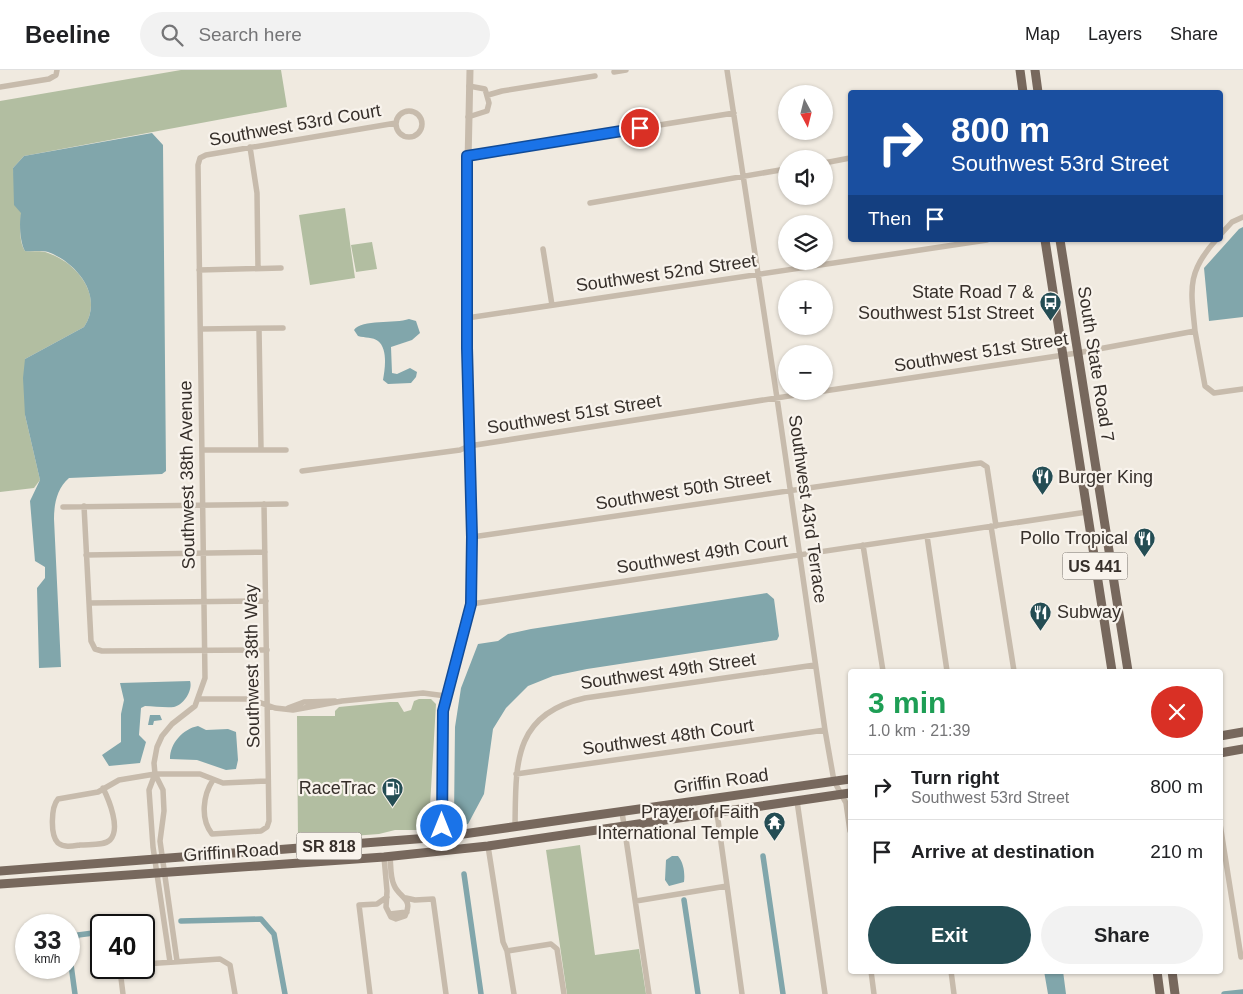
<!DOCTYPE html>
<meta charset="utf-8">
<style>
body{margin:0;font-family:Helvetica,sans-serif;background:#f2f2f2;color:#202124;height:100vh;display:flex;flex-direction:column;font-size:19px;white-space:nowrap}
*{box-sizing:border-box;margin:0}
p{font-size:16px;color:#757577}
.icon{flex:none;width:28px;height:28px;fill:none;stroke:currentColor;stroke-width:2;stroke-linecap:round;stroke-linejoin:round}
.map{position:relative;flex:1;overflow:hidden}
.sheet{position:absolute;left:848px;top:599px;width:375px;height:305px;display:flex;flex-direction:column;background:#fff;border-radius:5px;box-shadow:0 1px 4px #0004}
.sheet>*{flex:none}
.hud{position:absolute;left:848px;top:20px;width:375px;height:152px;border-radius:5px;box-shadow:0 1px 4px #0004;background:#1a4fa0;color:#fff;overflow:hidden}
.needle{width:32px;rotate:173deg}
.buttons{position:absolute;left:778px;top:15px;display:grid;gap:10px}
.buttons a{display:grid;place-items:center;width:55px;height:55px;border-radius:50%;background:#fff;box-shadow:0 1px 4px #0004;font-size:25px}
.speed{position:absolute;left:15px;top:844px;display:flex;gap:10px;font-size:25px;font-weight:700;text-align:center}
.speed>*{display:grid;place-content:center;width:65px;height:65px;border-radius:50%;background:#fff;box-shadow:0 1px 4px #0004;line-height:1}
.speed small{font-size:12px;font-weight:400}
.speed .limit{border:2px solid #111;border-radius:8px;background:#fff;color:#111}
.pin{position:absolute;display:grid;place-items:center;width:42px;height:42px;color:#fff;margin:-21px;border:2px solid #fff;border-radius:50%;box-shadow:0 1px 5px #0007}
.me{position:absolute;width:55px;margin:-28px;rotate:0deg;stroke-linejoin:round;filter:drop-shadow(0 0 4px #0008)}
.turn{display:flex;align-items:center;gap:18px;height:105px;padding:0 20px;font-size:22px}
.turn .icon{width:65px;height:65px;stroke-width:2.5}
.turn b{display:block;font-size:35px;line-height:42px}
.then{display:flex;align-items:center;height:48px;padding:0 20px;background:#0003;gap:10px;font-size:19px}
.round{display:grid;place-items:center;flex:none;width:52px;height:52px;border-radius:26px;background:#f2f2f2}
.headline{display:flex;align-items:center;justify-content:space-between;height:85px;padding:0 20px}
h1{font-size:30px;font-weight:700;line-height:38px;color:#1e9e55}
.button{display:flex;gap:10px;margin-top:auto;padding:10px 20px}
.button a{flex:1;height:58px;border-radius:30px;background:#244d54;color:#fff;font-size:20px;font-weight:700;line-height:58px;text-align:center}
.button a+a{background:#f2f2f2;color:#202124}
ul{padding:0;list-style:none}
li{display:flex;align-items:center;gap:15px;height:65px;padding:0 20px;border-top:1px solid #e0e0e0}
li div{flex:1}
li b{display:block;font-size:19px}
li em{font-style:normal}
header{display:flex;align-items:center;gap:30px;box-sizing:border-box;height:70px;padding:0 25px;background:#fff;border-bottom:1px solid #e0e0e0}
header strong{font-size:24px}
nav{display:flex;gap:28px;margin-inline-start:auto;font-size:18px}
.search{width:350px;height:45px;background:#f2f2f2;display:flex;align-items:center;gap:12px;box-sizing:border-box;padding:0 18px;border-radius:28px;color:#757577;font-size:19px}
.map>svg:first-child{display:block}
.green{fill:#b2bea1}
.water{fill:#81a6ab}
.lines{fill:none;stroke-linecap:round;stroke-linejoin:round}
.canal{stroke:#81a6ab;stroke-width:5.5}
.minor{stroke:#c7bbac;stroke-width:5.5}
.tertiary{stroke:#c7bbac;stroke-width:7}
.primary{stroke:#77685d;stroke-width:9}
.route-casing{stroke:#114b97;stroke-width:12}
.route{stroke:#1a73e8;stroke-width:9}
.labels{text-anchor:middle;dominant-baseline:central;stroke-width:4.5;stroke-linejoin:round;paint-order:stroke}
.shield{fill:#f8f3ec;stroke:#706a64;stroke-width:1}
.shield-label{font-size:16px;font-weight:bold;fill:#362f2a}
.street-label{font-size:18px;fill:#362f2a;stroke:#f8f3ec}
.poi-label{font-size:18px;fill:#362f2a;stroke:#f8f3ec;text-anchor:end}
</style>
<header>
<strong>Beeline</strong>
<div class="search"><svg class="icon" aria-label="search" viewBox="0 0 24 24"><circle cx="10" cy="10" r="6"/><path d="M15 15l6 6"/></svg>Search here</div>
<nav><a>Map</a><a>Layers</a><a>Share</a></nav>
</header>
<div class="map">
<svg width="1243" height="924" viewBox="0 0 1243 924">
<rect width="100%" height="100%" fill="#f0eae0"/>
<path class="green" d="M181 0H281L287 37 24 86 13 98C15 112 20 127 21 142 21 154 18 170 25 181 32 182 41 180 48 183 78 193 104 227 84 257L25 289V345L40 410 34 418 0 422V31Z
M345 138 355 208 310 215 299 145Z
M372 172 377 199 356 202 351 175Z
M419 629H431L436 634 429 753 432 760H395L379 764 298 770 297 646H335V641L339 637 390 632H398L404 642 411 640 414 631Z
M580 775 595 885 639 879 646 924H567L546 780Z"/>
<path class="water" d="M152 63 163 75 166 401 162 404 69 408C57 418 54 434 54 449L61 597 39 598 37 518 45 508V497L35 491 30 431 40 410 25 345 23 308 25 289 84 257C104 227 78 193 48 182 41 180 32 182 25 181 20 173 19 153 21 143L14 135 13 98 24 86Z
M1243 157V247L1209 251 1204 198 1239 159Z
M409 249 416 251 420 263 412 270 391 277 392 303 397 304 410 298 417 302 416 307 411 313 388 314 383 310C385 299 388 279 378 271 373 267 365 268 358 266L354 260C362 249 395 254 409 249Z
M767 523 774 529 779 566 777 570 587 599 553 606 528 616 506 638 493 659 484 724 468 754 459 755 454 748 455 657 461 618 478 574 498 571 508 564 531 559Z
M190 611C193 620 184 635 174 637 165 638 154 636 145 636L141 638 139 665 146 672 140 693 109 696 102 685 121 672V644L124 630 120 613Z
M150 645H160L162 650 154 651 153 655H148Z
M198 656 206 660 228 659 236 662 238 690 236 699 226 700 197 690 170 689C170 673 183 659 198 656Z
M672 786H678C684 793 685 804 684 812L669 816 665 810 666 790Z
M1044 901H1063L1066 924H1048Z"/>
<g class="lines">
<path class="canal" d="M763 786 783 924
M464 804 481 924
M684 830 698 924
M181 851 261 849 274 864 285 924
M144 855 151 854
M75 924 69 880 78 865 101 862
M1224 924 1243 922"/>
<path class="minor" d="M727 0 777 328 825 660 834 711 846 733 850 761
M614 2 626 0
M0 17 49 9 56 5 57 0
M488 25 502 21 595 6
M396 54a13 13 0 1 1 26 0a13 13 0 1 1-26 0Z
M468 47 487 41 489 33 485 19 469 16
M250 77 257 123 258 198
M467 86 734 43
M824 93 850 88
M590 133 786 99
M1220 165 1232 152 1243 147
M543 179 552 235
M199 200 281 198
M467 248 987 170
M201 259 283 258
M259 259 261 379
M1195 261C1191 220 1186 203 1216 170
M824 321 1077 283 1195 261 1205 316 1214 323 1243 319
M202 380H286
M302 401 460 380 469 376 821 321
M84 436 91 571 95 579 102 581 267 580
M63 437 286 434
M991 456 1014 601
M927 466 947 601
M472 467 973 394 981 393 987 397 996 456
M863 475 883 601
M86 485 265 482
M89 533 266 531
M471 534 1087 442
M199 629H250L275 638 293 640 342 631 423 623 446 626
M288 638 304 632 335 631
M155 704 149 720 153 777 170 892
M516 704 825 660
M213 710C203 725 200 749 212 764L261 761 267 757 269 751 264 434
M103 718C109 730 121 759 110 770 104 776 89 774 80 775 73 776 64 778 58 773 50 765 51 737 58 729L98 722 119 710 155 704H200L223 713 268 711
M797 731 825 924
M622 742 649 924
M717 743 742 924
M1220 754 1241 887
M515 757C516 695 512 644 585 628L815 595
M488 776 503 872 507 881
M384 787 387 821 386 837 391 847 396 849 405 846C414 828 399 828 394 815 390 807 391 795 390 786
M406 828 415 830 433 829 446 924
M636 831 727 816
M390 844 407 842
M177 891 160 771 164 741 163 720 155 704 154 693 157 677 162 666 172 654 195 636 205 608 198 95 200 88 206 85 396 53
M144 894 220 889 230 895 235 924
M871 901 874 924
M951 901 954 924
M123 924 121 908 128 898
M370 924 359 835 377 834 387 827
M514 924 507 881 551 874 557 879 564 924"/>
<path class="tertiary" d="M444 781 443 641 471 534 472 467 466 185 470 0"/>
<path class="primary" d="M1020 0 1023 22
M1035 0 1038 22
M1045 170 1112 601
M1060 170 1128 601
M1220 666 1243 662
M1220 683 1243 679
M0 801 442 767 850 709
M0 814 384 787 488 776 850 723
M1157 901 1160 924
M1172 901 1175 924"/>
</g>
<g class="lines">
<defs>
<path id="route" d="M442 756 443 641 471 534 472 467 467 278V86L640 58"/>
</defs>
<use href="#route" class="route-casing"/>
<use href="#route" class="route"/>
</g>
<defs>
<symbol id="bus-pin" viewBox="-11 -11 22 30"><path d="M0 17L-7.5 6A9.5 9.5 0 1 1 7.5 6Z" fill="#244d54" stroke="#f8f3ec"/><path d="M-5-6H5V4H4V6H2V4H-2V6H-4V4H-5ZM-3.5-4V0h7V-4ZM-3.5 1.2v1.5H-2V1.2ZM2 1.2v1.5H3.5V1.2Z" fill="#fff"/></symbol>
<symbol id="restaurant-pin" viewBox="-11 -11 22 30"><path d="M0 17L-7.5 6A9.5 9.5 0 1 1 7.5 6Z" fill="#244d54" stroke="#f8f3ec"/><path d="M-5-6h1v4h1v-4h1v4h1v-4h1v5L-1.5 .5V6h-2V.5L-5-1ZM5-6V6H3V1.5H1.5Q1.5-4 5-6Z" fill="#fff"/></symbol>
<symbol id="fuel-pin" viewBox="-11 -11 22 30"><path d="M0 17L-7.5 6A9.5 9.5 0 1 1 7.5 6Z" fill="#244d54" stroke="#f8f3ec"/><path d="M-5.5-6h7V0h2V4h1.3V-2.5L3-4.5l.8-.8L6-3V5H2.5V1h-1V6h-7ZM-4.2-4.7v3.2H.2V-4.7Z" fill="#fff"/></symbol>
<symbol id="temple-pin" viewBox="-11 -11 22 30"><path d="M0 17L-7.5 6A9.5 9.5 0 1 1 7.5 6Z" fill="#244d54" stroke="#f8f3ec"/><path d="M0-6L5-2H3V0L6.5 2.5H4V6H1.5V3h-3V6H-4V2.5H-6.5L-3 0V-2H-5Z" fill="#fff"/></symbol>
</defs>
<g fill-rule="evenodd">
<use href="#bus-pin" x="1038" y="220" width="25" height="34"/>
<use href="#restaurant-pin" x="1030" y="394" width="25" height="34"/>
<use href="#restaurant-pin" x="1132" y="456" width="25" height="34"/>
<use href="#restaurant-pin" x="1028" y="530" width="25" height="34"/>
<use href="#fuel-pin" x="380" y="706" width="25" height="34"/>
<use href="#temple-pin" x="762" y="740" width="25" height="34"/>
</g>
<g class="labels">
<g class="shield">
<rect x="1062.5" y="482.5" width="65" height="27" rx="4"/>
<rect x="296.5" y="762.5" width="65" height="27" rx="4"/>
</g>
<g class="shield-label">
<text x="1095" y="496">US 441</text>
<text x="329" y="776">SR 818</text>
</g>
<g class="street-label">
<text transform="translate(295 55) rotate(-10)">Southwest 53rd Court</text>
<text transform="translate(666 203) rotate(-8)">Southwest 52nd Street</text>
<text transform="translate(981 282) rotate(-9)">Southwest 51st Street</text>
<text transform="translate(1096 294) rotate(81)">South State Road 7</text>
<text transform="translate(574 344) rotate(-9)">Southwest 51st Street</text>
<text transform="translate(187 405) rotate(-91)">Southwest 38th Avenue</text>
<text transform="translate(683 420) rotate(-9)">Southwest 50th Street</text>
<text transform="translate(808 439) rotate(82)">Southwest 43rd Terrace</text>
<text transform="translate(702 484) rotate(-9)">Southwest 49th Court</text>
<text transform="translate(252 596) rotate(-91)">Southwest 38th Way</text>
<text transform="translate(668 601) rotate(-8)">Southwest 49th Street</text>
<text transform="translate(668 667) rotate(-8)">Southwest 48th Court</text>
<text transform="translate(721 711) rotate(-8)">Griffin Road</text>
<text transform="translate(231 782) rotate(-4)">Griffin Road</text>
</g>
<g class="poi-label">
<text x="1034" y="222">State Road 7 &amp;<tspan x="1034" dy="21">Southwest 51st Street</tspan></text>
<text x="1058" y="407" text-anchor="start">Burger King</text>
<text x="1128" y="468">Pollo Tropical</text>
<text x="1057" y="542" text-anchor="start">Subway</text>
<text x="376" y="718">RaceTrac</text>
<text x="759" y="742">Prayer of Faith<tspan x="759" dy="21">International Temple</tspan></text>
</g>
</g>
</svg>
<div class="buttons">
<a><svg class="needle" viewBox="-14 -14 28 28"><path d="M0-13l5 13h-10z" fill="#e53935"/><path d="M0 13l5-13h-10z" fill="#757577"/></svg></a>
<a><svg class="icon" aria-label="sound" viewBox="0 0 24 24"><path d="M4 9h4l5-4v14l-5-4H4zM17 9q2 3 0 6"/></svg></a>
<a><svg class="icon" aria-label="layers" viewBox="0 0 24 24"><path d="M12 4l9 5-9 5-9-5zM3 14l9 5 9-5"/></svg></a>
<a>+</a>
<a>−</a>
</div>
<div class="speed"><div>33<small>km/h</small></div><div class="limit">40</div></div>
<div class="pin" style="left:640px;top:58px;background:#d93025"><svg class="icon" aria-label="arrive" viewBox="0 0 24 24"><path d="M6 21V4h12l-3 4 3 4H6"/></svg></div>
<svg class="me" style="left:442px;top:756px" viewBox="-20 -20 40 40"><circle r="17" fill="#1a73e8" stroke="#fff" stroke-width="3"/><path d="M0-11L8 9 0 5-8 9z" fill="#fff"/></svg>
<div class="hud">
<div class="turn"><svg class="icon" aria-label="right" viewBox="0 0 24 24"><path d="M7 20v-9h11M14 6l5 5-5 5"/></svg><div><b>800 m</b>Southwest 53rd Street</div></div>
<div class="then">Then<svg class="icon" aria-label="arrive" viewBox="0 0 24 24"><path d="M6 21V4h12l-3 4 3 4H6"/></svg></div>
</div>
<section class="sheet">
<div class="headline"><div><h1>3 min</h1><p>1.0 km · 21:39</p></div><a class="round" style="background:#d93025;color:#fff"><svg class="icon" aria-label="close" viewBox="0 0 24 24"><path d="M6 6l12 12M18 6L6 18"/></svg></a></div>
<ul>
<li><svg class="icon" aria-label="right" viewBox="0 0 24 24"><path d="M7 20v-9h11M14 6l5 5-5 5"/></svg><div><b>Turn right</b><p>Southwest 53rd Street</p></div><em>800 m</em></li>
<li><svg class="icon" aria-label="arrive" viewBox="0 0 24 24"><path d="M6 21V4h12l-3 4 3 4H6"/></svg><div><b>Arrive at destination</b></div><em>210 m</em></li>
</ul>
<div class="button"><a>Exit</a><a>Share</a></div>
</section>
</div>
